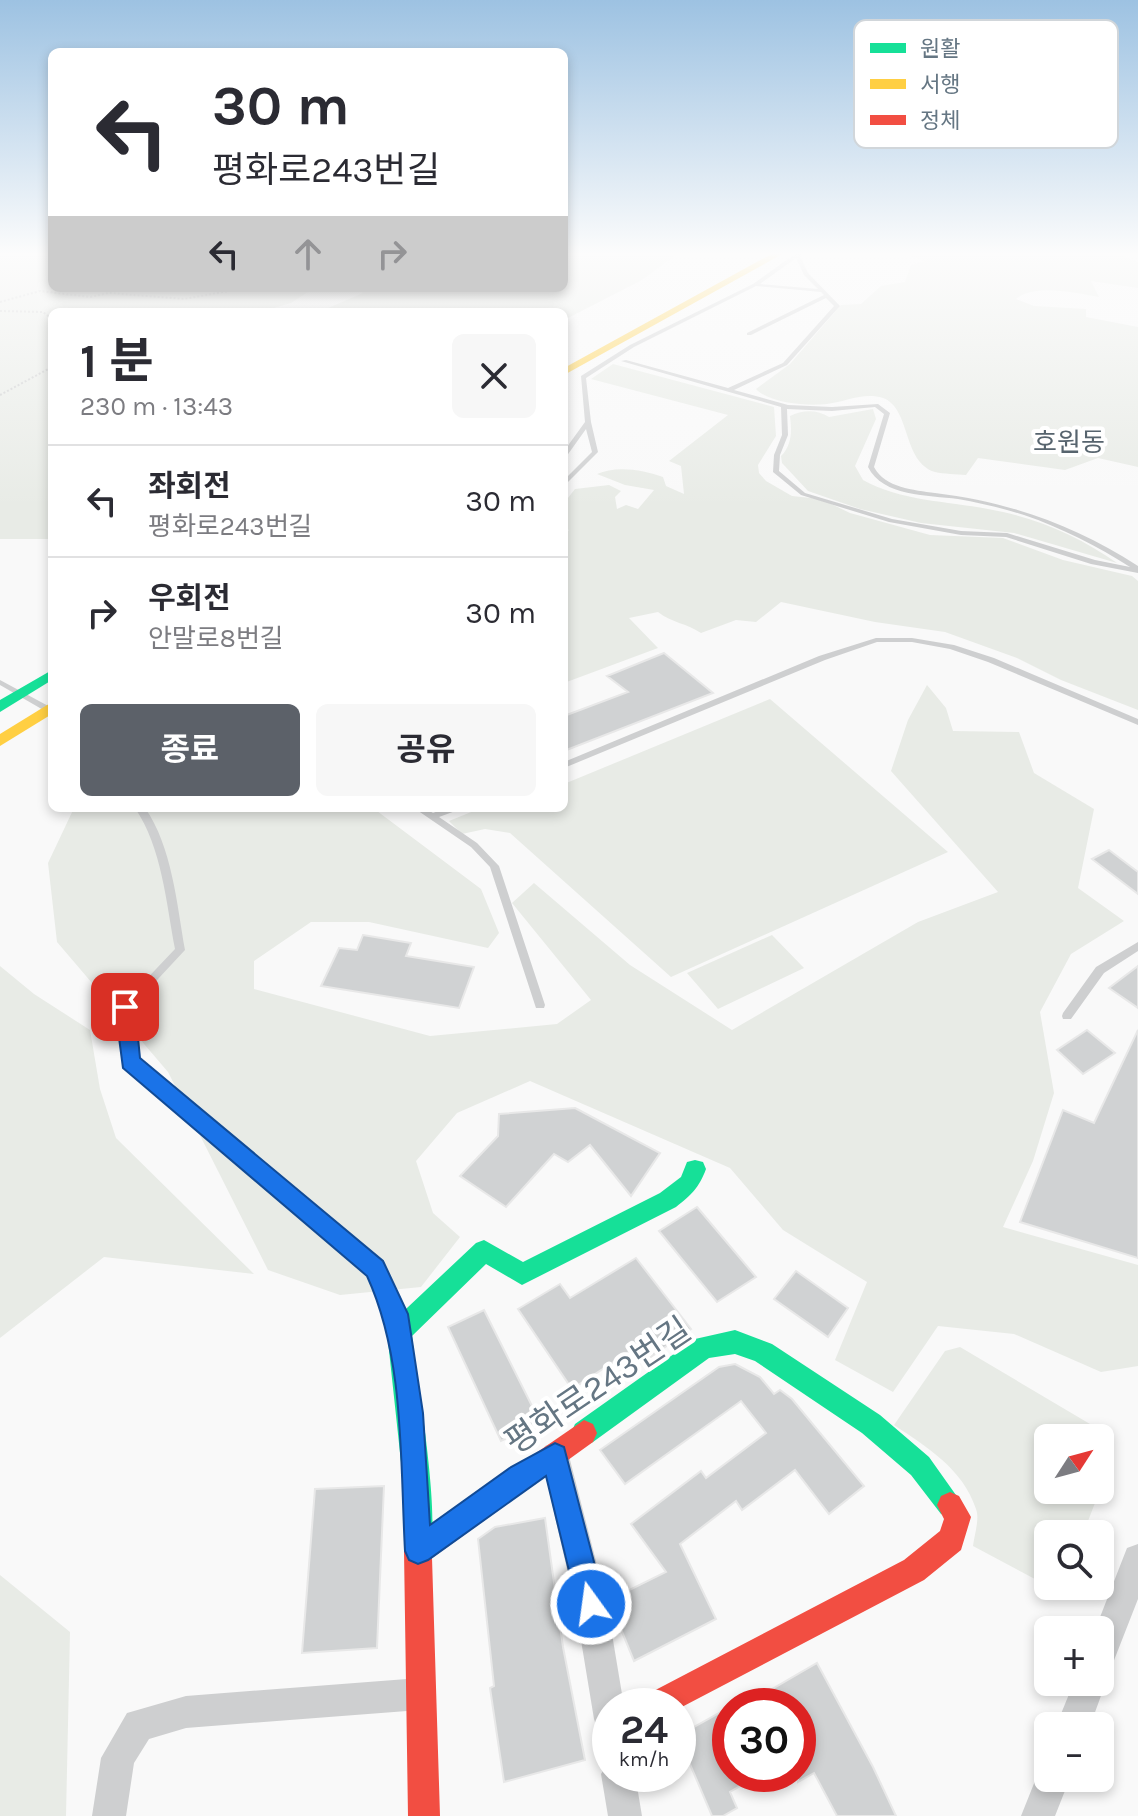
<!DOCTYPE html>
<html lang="ko">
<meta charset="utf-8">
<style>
body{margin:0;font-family:Karla,"Noto Sans KR",sans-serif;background:#f7f7f7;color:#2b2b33;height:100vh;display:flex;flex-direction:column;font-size:30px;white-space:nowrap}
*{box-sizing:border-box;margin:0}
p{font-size:26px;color:#7c7c81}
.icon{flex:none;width:44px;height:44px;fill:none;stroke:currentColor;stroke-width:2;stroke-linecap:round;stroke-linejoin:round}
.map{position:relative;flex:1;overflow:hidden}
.drawer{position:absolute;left:48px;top:308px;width:520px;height:504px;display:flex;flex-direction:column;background:#fff;border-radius:12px;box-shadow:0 4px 12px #0003}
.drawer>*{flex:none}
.hud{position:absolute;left:48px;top:48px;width:520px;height:244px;border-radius:12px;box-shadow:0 4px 12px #0003;background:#fff;color:#2b2b33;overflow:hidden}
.needle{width:52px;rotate:54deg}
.fabs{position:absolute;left:1034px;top:1424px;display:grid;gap:16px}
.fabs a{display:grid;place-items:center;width:80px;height:80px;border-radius:12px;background:#fff;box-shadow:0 4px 12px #0003;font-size:40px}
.speed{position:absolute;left:592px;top:1688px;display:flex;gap:16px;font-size:40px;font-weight:700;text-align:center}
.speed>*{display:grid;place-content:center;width:104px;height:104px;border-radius:50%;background:#fff;box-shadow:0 4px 12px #0003;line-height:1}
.speed small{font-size:20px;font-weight:400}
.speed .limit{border:12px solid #d22;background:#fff;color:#111}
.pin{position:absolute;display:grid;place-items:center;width:68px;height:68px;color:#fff;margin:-34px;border-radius:16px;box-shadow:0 4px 12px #0006}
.me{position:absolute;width:88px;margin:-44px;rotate:346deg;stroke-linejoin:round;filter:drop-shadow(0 0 6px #0008)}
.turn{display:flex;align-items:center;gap:28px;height:168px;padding:0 32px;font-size:36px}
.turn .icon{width:104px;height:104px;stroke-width:2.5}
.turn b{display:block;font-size:56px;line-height:68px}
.lanes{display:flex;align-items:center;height:76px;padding:0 32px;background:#0003;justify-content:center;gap:40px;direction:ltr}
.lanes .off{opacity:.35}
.round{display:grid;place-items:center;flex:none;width:84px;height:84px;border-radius:12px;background:#f7f7f7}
.summary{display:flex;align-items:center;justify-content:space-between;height:136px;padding:0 32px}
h1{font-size:48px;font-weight:700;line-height:60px}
.cta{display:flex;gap:16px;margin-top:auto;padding:16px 32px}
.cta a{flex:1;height:92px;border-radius:12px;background:#5c6169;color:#fff;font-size:32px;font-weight:700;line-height:92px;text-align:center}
.cta a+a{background:#f7f7f7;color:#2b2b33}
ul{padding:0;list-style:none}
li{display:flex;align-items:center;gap:24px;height:112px;padding:0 32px;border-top:2px solid #e1e1e2}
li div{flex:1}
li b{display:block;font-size:30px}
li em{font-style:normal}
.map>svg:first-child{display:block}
.green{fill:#e8ebe6}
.building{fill:#d0d2d3;stroke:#e8e8e8;stroke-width:2}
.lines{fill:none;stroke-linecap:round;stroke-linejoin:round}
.path{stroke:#cbcccd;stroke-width:2;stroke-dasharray:2 2;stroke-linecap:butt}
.lane{fill:#cecfd0;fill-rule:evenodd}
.street{fill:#cecfd0;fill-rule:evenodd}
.fast{fill:#16e098;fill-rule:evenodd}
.slow{fill:#ffcf43;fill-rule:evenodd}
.jam{fill:#f24e42;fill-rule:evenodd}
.route{fill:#1a73e8;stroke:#114b97;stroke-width:2}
.labels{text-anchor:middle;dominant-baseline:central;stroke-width:8;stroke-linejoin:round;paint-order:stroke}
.far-quarter-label{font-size:26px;fill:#57646e;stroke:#fff}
.near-street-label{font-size:34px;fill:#657683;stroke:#fff}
.key{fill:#fff;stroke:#d1d6da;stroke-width:2}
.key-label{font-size:22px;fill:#657683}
</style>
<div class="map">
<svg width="1138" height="1816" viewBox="0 0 1138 1816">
<rect width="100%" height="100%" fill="#f9f9f9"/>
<path class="green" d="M0 252H52V288H314L291 303 260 312H52V539H0Z
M564 252H680L642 280 564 320V312H319L363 293 354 288H564Z
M895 252H1096L1124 256 1138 262V288L1091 281 1099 297C1076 293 1035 283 1016 299L1034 306 1086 309V317L1138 327V467L1098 458 1065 470 978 458 966 475C956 474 944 474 935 472 902 462 911 408 883 398 863 392 846 402 827 404 808 406 770 404 756 389L790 364 841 305 861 304 881 286 905 282 911 265 925 261Z
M613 364 774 407 776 436 758 465 759 473 766 481 792 496 821 499 850 513 930 535 1003 538 1063 560 1132 576 1138 581V710L1061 680 1017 658 945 632 875 622 781 602 756 622 736 620 701 633C686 623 672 623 658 612L629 618 658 648 564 683V534L569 530 564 528V503L575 489 609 485 621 491 615 497 617 509 626 505 638 509 654 490 625 485 597 474C616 465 644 470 663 477L666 486 684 494 681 466 669 461 728 415 591 379Z
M873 409 876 419 855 466 863 480C901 501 946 501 988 509 1035 517 1079 536 1117 563L1014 533 921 523 860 509 808 491 782 463 781 456C792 445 792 431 790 416 802 410 817 409 829 417Z
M927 685 946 708 953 731 1019 732 1034 773 1094 809 1078 888 1124 921 1071 954 1040 1012 1054 1093 1033 1161 1003 1227 1138 1265V1366L1101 1372 1014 1334 938 1326 893 1392 835 1360 867 1282 783 1230 730 1168 530 1081 457 1113 416 1161 433 1213 460 1237 421 1287 340 1295 268 1270 168 1072 57 942 48 863 74 808H373L481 889 499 933 488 948 369 922H311L254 961V989L430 1036 557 1024 591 1000 512 903 534 883 630 965 732 1030 918 922 998 892 891 771 908 720Z
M770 699 948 852 671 977 510 833 485 829 462 834 449 821 481 808H564V784Z
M772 935 804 968 718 1009 687 973Z
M0 966 34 994 90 1030 100 1089 116 1138 254 1274 104 1257 0 1338Z
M960 1347 1090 1424 1095 1438H1048V1490H1100L1083 1534H1048V1586L973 1546C974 1536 980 1519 976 1509 963 1469 927 1447 894 1425L945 1351Z
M0 1575 70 1632 66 1816H0Z"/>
<path class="building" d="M664 653 713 693 564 751V716L628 692 607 676Z
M1109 850 1138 872V894L1092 859Z
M363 935 411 943 406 956 474 967 459 1008 321 986 339 948 357 950Z
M1138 966V1008L1109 988Z
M1087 1030 1115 1053 1083 1074 1057 1050Z
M1138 1030V1258L1020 1222 1063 1110 1094 1123Z
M575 1108 660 1153 631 1196 590 1145 568 1162 554 1154 506 1207 460 1176 498 1136 499 1114Z
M697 1207 756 1277 717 1302 659 1231Z
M636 1258 691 1329 651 1357 641 1344 572 1389 518 1309 560 1284 570 1298Z
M796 1271 848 1308 828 1337 774 1299Z
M484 1310 540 1422 501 1441 448 1327Z
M735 1364 760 1377 774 1394 780 1390 792 1399 864 1486 829 1514 795 1470 742 1510 736 1501 680 1544 716 1619 634 1661 609 1600 666 1572 631 1524 701 1471 706 1478 766 1433 741 1401 625 1484 600 1450 719 1367Z
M384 1486 377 1648 302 1653 315 1489Z
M545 1518 563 1647 585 1760 504 1782 490 1688 494 1686 478 1539 495 1527Z
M817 1663 873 1767 896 1816H837L814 1773 798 1782V1706H743Z
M730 1707V1774H761L730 1792 737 1808 723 1816H712L678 1736Z"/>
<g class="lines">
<path class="path" d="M369 288 373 290
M0 302 40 291 90 297 109 293 184 299 246 288
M0 311 43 312 52 319
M0 395 52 367"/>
<path class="lane" d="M798 252H804L800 256 808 273 840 306 787 365 734 390 788 405 832 407 878 404 890 413 874 467C885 488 914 490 935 493 1009 502 1075 525 1138 566V573L1091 564 1006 537 961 535 889 522 801 495 773 472 774 455 782 435 781 407 621 361 626 360 728 388 783 363 834 306 826 298 751 335H747V333L824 295 821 292 756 286 634 347 586 378 591 422 598 452 564 486V480L592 452 586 429 566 457 564 458V451L585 422 581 376 630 345 753 284ZM796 258 804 275 818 289 760 284ZM875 407 884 414 868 467C883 497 928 495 958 499 980 503 1002 508 1024 515 1062 528 1097 546 1130 567L1095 560 1007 533 961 531 892 519 805 493 779 471 780 455 788 435 787 409 832 411Z
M876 638H912L954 645 994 658 1138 719V725L988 662 950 649 912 642H877L825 660 564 768V762L819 656Z
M0 680 52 708V715L0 685Z
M135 808H145C172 846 177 905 185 950L131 1008 135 1060 380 1265 404 1322 402 1326 397 1328 392 1326 370 1273 126 1065 124 1062 120 1007 175 949C166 902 162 848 135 808Z
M414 808H425L433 813 446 808H460L458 810 439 817 477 843 499 866 545 1005 544 1008H536L535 1005 490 867 471 847Z
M1138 942V951L1104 973 1071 1019H1063L1062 1016 1063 1013 1096 967Z"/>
<path class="street" d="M555 1442 565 1446 569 1456 607 1604 624 1706H610V1735L598 1731 594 1719 575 1604 541 1456 545 1446Z
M1138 1544V1599L1111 1668 1102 1672 1106 1682 1090 1726H1056L1074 1682H1100V1630H1095L1127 1548Z
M420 1678 432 1682 436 1694 432 1706 420 1710 186 1728 149 1739 134 1763 126 1816H92L101 1758 127 1713 186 1696Z
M610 1760V1774H635L642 1816H608L601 1774Z
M1048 1763V1778H1070L1055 1816H1021L1041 1766Z"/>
<path class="fast" d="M52 670V680L0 712V700Z
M695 1160 703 1162 706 1169C699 1188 691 1195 676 1207L522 1285 486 1264 412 1336C417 1382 443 1524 428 1561L418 1565 408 1561 404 1551V1490L387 1332 390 1324 476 1243 484 1240 523 1262 660 1193 681 1177 687 1162Z
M735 1330 772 1344 880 1415 929 1457 963 1505 959 1514 950 1518 941 1514 911 1475 862 1433 755 1361 735 1354 709 1358 593 1442 584 1446 575 1442 571 1433 575 1424 695 1339Z"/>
<path class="slow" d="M775 252H786L564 375V368Z
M52 702V714L0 746V734Z"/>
<path class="jam" d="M584 1420 593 1424 597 1433 593 1442 432 1558 440 1816H408L404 1551 408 1541Z
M950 1492 959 1496 971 1517 961 1550 924 1580 678 1709V1706H639L644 1696 904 1560 940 1531 944 1519 937 1505 941 1496Z"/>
</g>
<linearGradient id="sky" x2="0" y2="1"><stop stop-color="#9dc2e2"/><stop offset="0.5" stop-color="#fcfcfc"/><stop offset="1" stop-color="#fcfcfc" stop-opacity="0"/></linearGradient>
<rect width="1138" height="507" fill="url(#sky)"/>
<path class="route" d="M125 999 135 1007 140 1058 383 1261 408 1314 423 1413 430 1525 511 1467 555 1443 564 1447 605 1604 601 1614 591 1618 581 1614 577 1604 546 1476 428 1560 418 1564 409 1560 405 1551C400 1460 405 1359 367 1276L123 1068 115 1007Z"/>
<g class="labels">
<g class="far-quarter-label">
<text x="1069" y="442">호원동</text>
</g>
<g class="near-street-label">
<text transform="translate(598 1386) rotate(-34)">평화로243번길</text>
</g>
</g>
<rect x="854" y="20" width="264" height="128" rx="12" class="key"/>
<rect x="870" y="43" width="36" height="10" fill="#16e098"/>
<rect x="870" y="79" width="36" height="10" fill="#ffcf43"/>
<rect x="870" y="115" width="36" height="10" fill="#f24e42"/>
<g class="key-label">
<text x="920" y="56">원활</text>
<text x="920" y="92">서행</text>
<text x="920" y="128">정체</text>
</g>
</svg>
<div class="fabs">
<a><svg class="needle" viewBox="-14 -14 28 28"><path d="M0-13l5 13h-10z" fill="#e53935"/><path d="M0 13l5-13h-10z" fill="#7c7c81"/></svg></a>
<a><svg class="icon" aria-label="search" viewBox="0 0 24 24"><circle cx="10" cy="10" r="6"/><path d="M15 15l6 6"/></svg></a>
<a>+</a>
<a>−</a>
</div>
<div class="speed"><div>24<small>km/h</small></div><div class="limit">30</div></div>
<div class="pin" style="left:125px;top:1007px;background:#d93025"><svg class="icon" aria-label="arrive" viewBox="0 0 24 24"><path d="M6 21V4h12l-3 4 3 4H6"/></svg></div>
<svg class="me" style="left:591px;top:1604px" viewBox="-20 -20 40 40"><circle r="17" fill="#1a73e8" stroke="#fff" stroke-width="3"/><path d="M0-11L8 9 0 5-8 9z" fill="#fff"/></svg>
<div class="hud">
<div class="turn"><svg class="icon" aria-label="left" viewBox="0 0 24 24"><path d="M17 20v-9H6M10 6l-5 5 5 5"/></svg><div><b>30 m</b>평화로243번길</div></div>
<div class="lanes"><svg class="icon" aria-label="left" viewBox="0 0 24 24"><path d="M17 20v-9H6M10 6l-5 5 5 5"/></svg><svg class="icon off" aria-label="ahead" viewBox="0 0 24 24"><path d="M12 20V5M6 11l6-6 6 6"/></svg><svg class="icon off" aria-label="right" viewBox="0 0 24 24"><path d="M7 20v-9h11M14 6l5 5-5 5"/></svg></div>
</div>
<section class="drawer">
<div class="summary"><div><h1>1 분</h1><p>230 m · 13:43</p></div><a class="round"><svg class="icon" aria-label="close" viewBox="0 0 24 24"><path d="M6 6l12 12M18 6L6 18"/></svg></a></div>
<ul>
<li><svg class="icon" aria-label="left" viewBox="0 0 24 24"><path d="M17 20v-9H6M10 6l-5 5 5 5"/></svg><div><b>좌회전</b><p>평화로243번길</p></div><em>30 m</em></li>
<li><svg class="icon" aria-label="right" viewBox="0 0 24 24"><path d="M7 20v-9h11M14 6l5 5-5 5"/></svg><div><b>우회전</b><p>안말로8번길</p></div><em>30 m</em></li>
</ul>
<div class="cta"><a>종료</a><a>공유</a></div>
</section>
</div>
